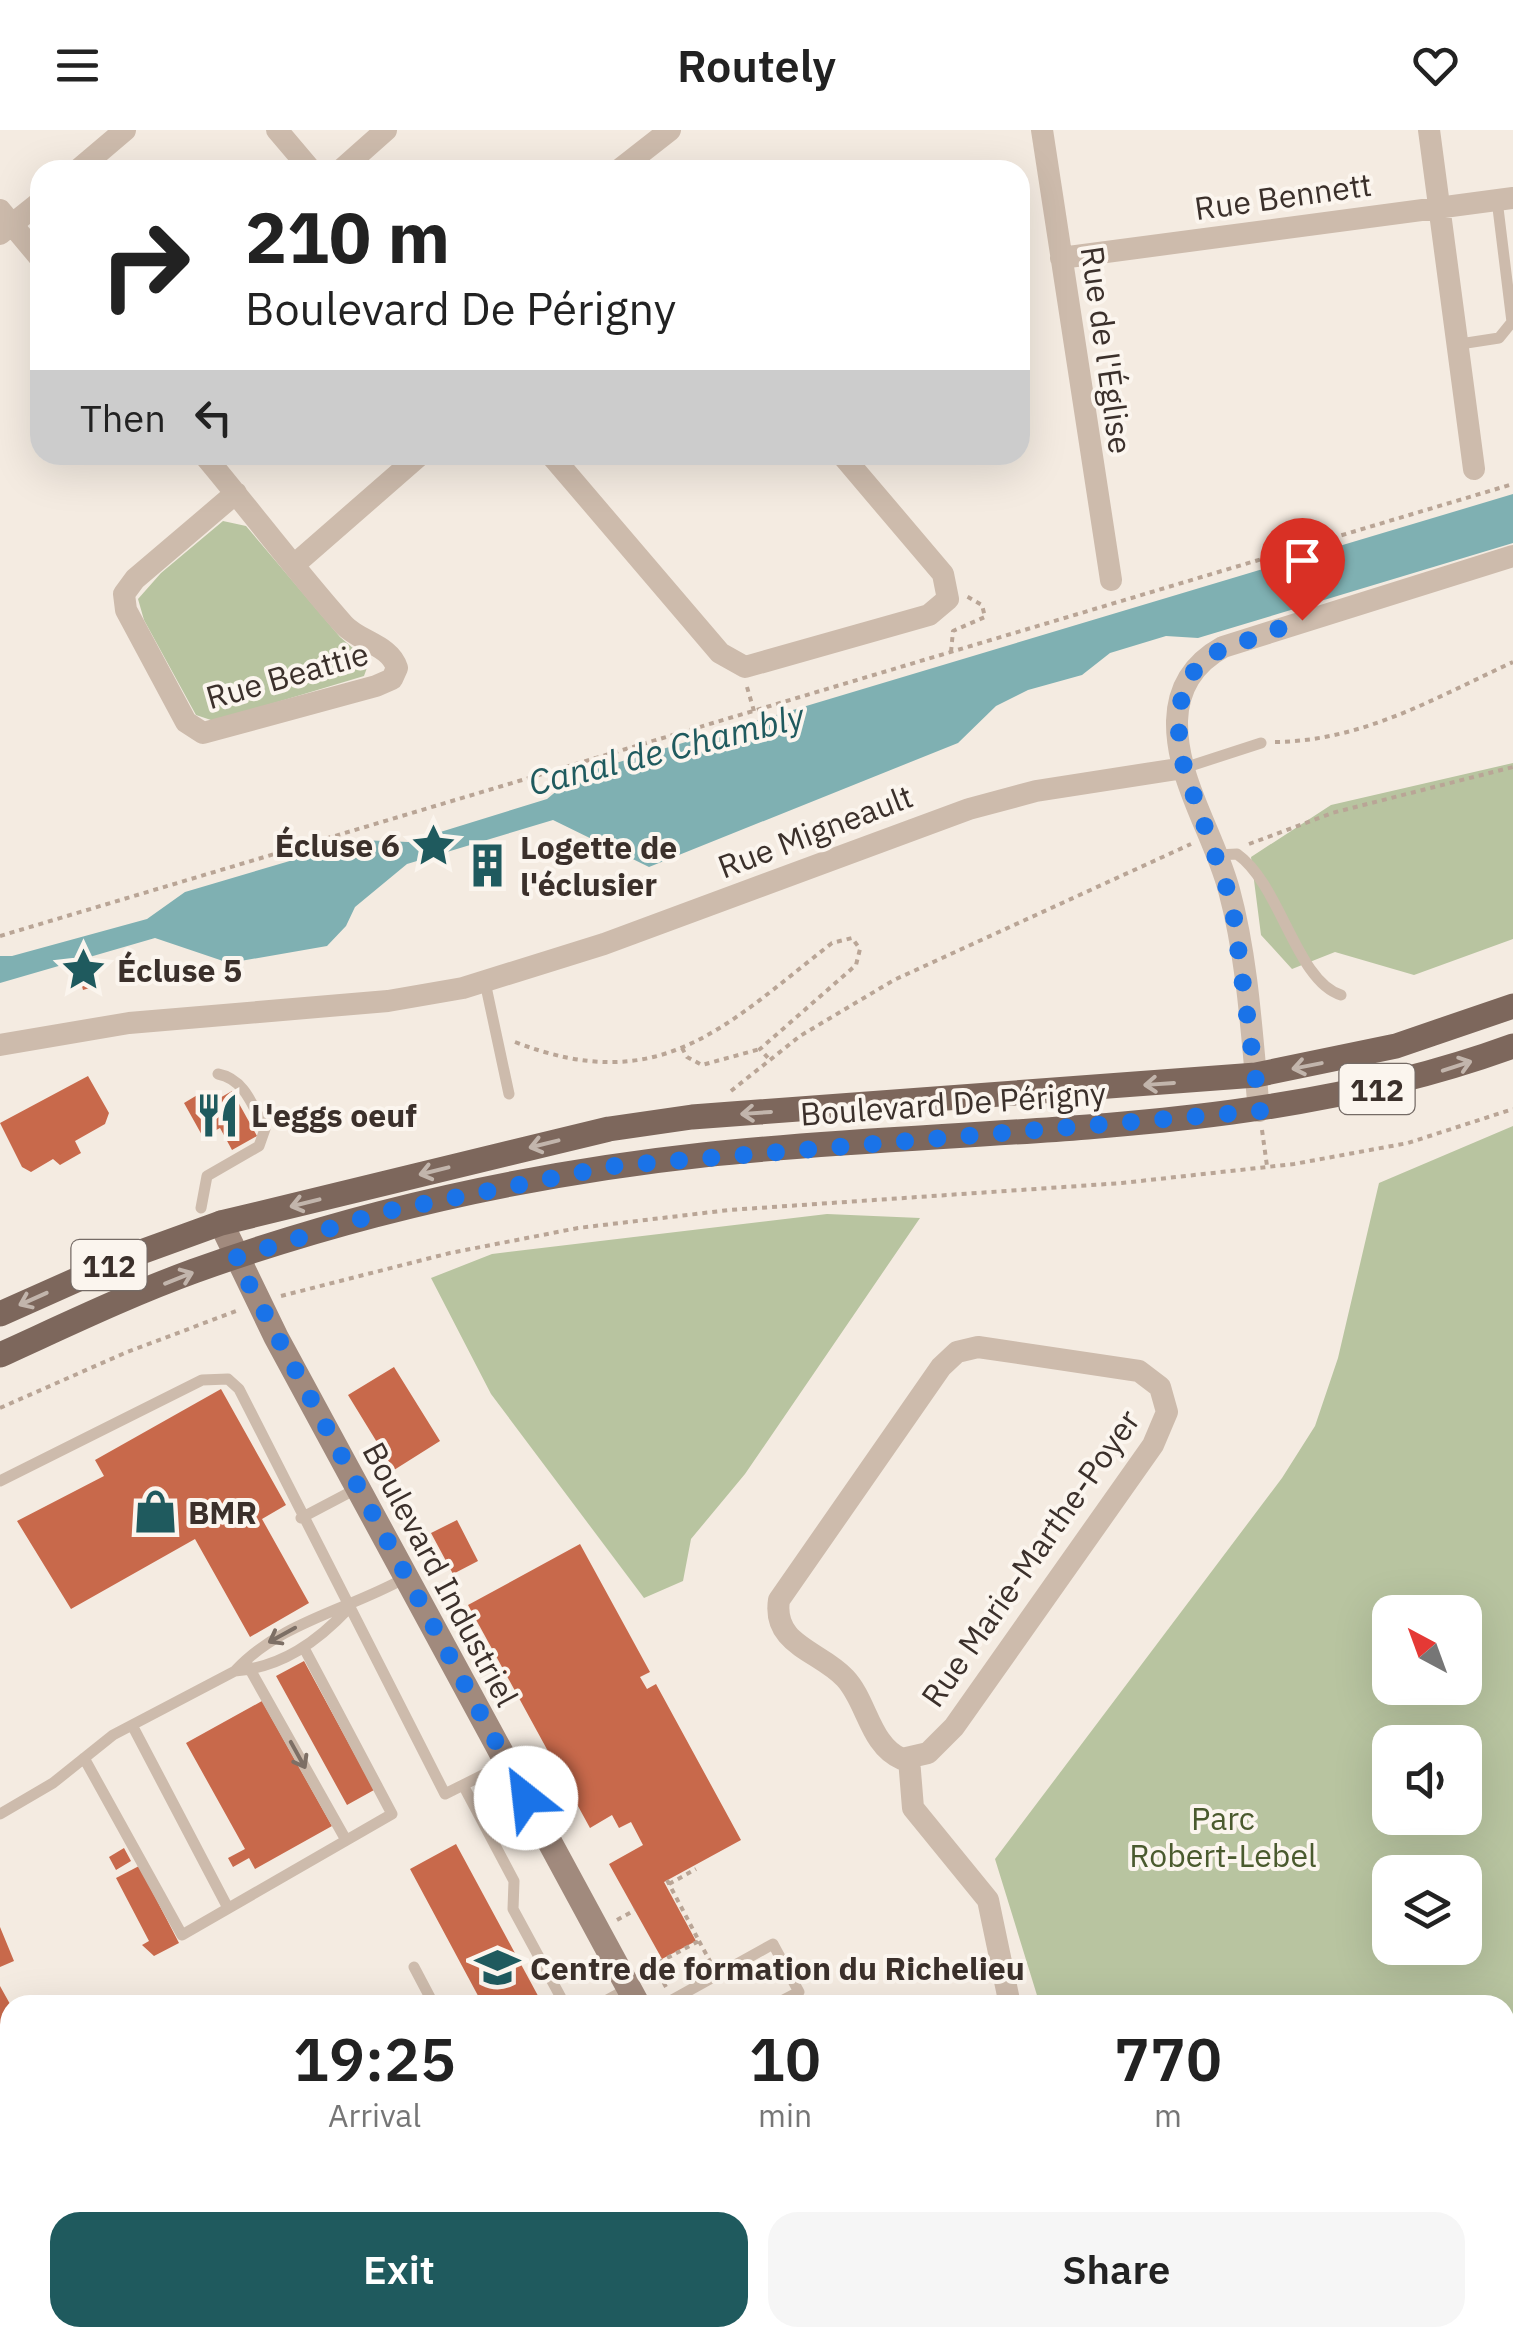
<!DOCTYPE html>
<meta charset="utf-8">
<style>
body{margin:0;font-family:"IBM Plex Sans",sans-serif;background:#f6f6f6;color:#222;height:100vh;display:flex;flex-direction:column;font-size:38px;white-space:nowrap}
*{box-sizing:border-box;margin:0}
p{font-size:32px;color:#767676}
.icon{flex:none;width:55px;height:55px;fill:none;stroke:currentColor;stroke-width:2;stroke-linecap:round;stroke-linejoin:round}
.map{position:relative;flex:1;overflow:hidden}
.panel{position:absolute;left:0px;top:1865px;width:1515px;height:352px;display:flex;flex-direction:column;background:#fff;border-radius:30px 30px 0 0;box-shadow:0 10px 40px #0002}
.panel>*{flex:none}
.guide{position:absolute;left:30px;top:30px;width:1000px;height:305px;border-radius:30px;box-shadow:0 10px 40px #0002;background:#fff;color:#222;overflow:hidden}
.needle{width:65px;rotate:319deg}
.fabs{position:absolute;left:1372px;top:1465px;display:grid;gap:20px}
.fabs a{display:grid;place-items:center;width:110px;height:110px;border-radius:20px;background:#fff;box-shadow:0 10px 40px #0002;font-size:50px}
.pin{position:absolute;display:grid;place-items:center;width:85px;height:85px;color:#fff;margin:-102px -42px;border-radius:50% 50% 50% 0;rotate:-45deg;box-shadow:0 0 10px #0007}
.pin .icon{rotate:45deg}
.me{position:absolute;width:110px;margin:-55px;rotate:331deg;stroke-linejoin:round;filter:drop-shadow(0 0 8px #0008)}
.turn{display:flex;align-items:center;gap:35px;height:210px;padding:0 50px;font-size:45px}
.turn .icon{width:130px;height:130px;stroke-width:2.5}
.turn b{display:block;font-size:70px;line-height:85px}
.then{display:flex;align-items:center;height:95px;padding:0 50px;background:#0003;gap:20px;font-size:38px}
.eta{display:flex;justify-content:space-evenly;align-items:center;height:170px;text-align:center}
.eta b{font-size:60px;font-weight:600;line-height:70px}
.cta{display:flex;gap:20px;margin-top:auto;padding:20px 50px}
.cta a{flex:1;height:115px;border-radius:30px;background:#1f5a5e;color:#fff;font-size:40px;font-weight:600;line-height:115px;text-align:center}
.cta a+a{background:#f6f6f6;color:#222}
header{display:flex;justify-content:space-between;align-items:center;height:130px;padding:0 50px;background:#fff;font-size:45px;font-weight:600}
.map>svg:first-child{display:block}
.green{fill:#b8c4a0;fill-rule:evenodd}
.water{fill:#7fb0b2}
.building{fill:#c8694b}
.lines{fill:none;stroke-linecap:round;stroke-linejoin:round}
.path{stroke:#b9a596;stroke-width:4;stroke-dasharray:5 5;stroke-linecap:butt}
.lane{stroke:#cdbbac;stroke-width:11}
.street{stroke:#cdbbac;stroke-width:22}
.secondary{stroke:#a18a7d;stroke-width:25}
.primary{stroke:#7d675c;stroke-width:25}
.oneway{stroke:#c2b5ac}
.oneway2{stroke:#7d6f65}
.route{stroke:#1a73e8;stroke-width:18;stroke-dasharray:0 32.4}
.labels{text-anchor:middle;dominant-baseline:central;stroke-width:8;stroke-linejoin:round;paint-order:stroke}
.shield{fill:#fbf5ee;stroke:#756b66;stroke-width:2.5}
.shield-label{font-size:30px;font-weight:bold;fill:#3b302b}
.street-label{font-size:32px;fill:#3b302b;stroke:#fbf5ee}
.poi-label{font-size:32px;font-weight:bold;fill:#3b302b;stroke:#fbf5ee;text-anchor:start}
.park-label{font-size:32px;fill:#4a5a2e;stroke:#fbf5ee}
.water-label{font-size:35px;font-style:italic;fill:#1f5a5e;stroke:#fbf5ee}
</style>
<header><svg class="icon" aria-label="menu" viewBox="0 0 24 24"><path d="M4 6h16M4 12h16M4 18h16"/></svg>Routely<svg class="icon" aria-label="heart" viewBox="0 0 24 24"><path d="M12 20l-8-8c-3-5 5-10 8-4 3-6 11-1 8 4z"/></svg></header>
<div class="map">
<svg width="1513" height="2217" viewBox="0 0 1513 2217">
<rect width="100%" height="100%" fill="#f4ebe1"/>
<path class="green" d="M223 391 246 396 340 507 369 532 364 546 214 591 196 585 144 490 138 469 161 443Z
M1513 633V809L1414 845 1335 822 1292 839 1261 805 1251 727 1331 675Z
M1513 996V1907L1505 1909V1875H1040L995 1729 1282 1348 1315 1296 1338 1228 1379 1053ZM1390 1482H1465V1558H1390ZM1390 1612H1465V1688H1390ZM1390 1742H1465V1818H1390Z
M827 1084 920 1088 745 1344 691 1409 683 1451 644 1468 491 1264 431 1148 492 1124Z
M1513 2057V2217H1223L1217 2208H1505V2059Z"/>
<path class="water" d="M1513 364V413L1198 508 1166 506 1110 523 1082 545 1028 560 996 576 958 613 649 737 553 690 407 734 355 777 346 796 327 816 229 833 155 808 0 853V826H12L147 789 185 762 361 710 408 712 547 669 576 645Z"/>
<path class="building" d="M493 725 497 741 481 745 477 729Z
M90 846 93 857 83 860 80 849Z
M88 946 109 983 105 994 75 1011 81 1023 60 1035 53 1029 31 1042 22 1037 0 993Z
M204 961 211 973 232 961 257 1006 232 1020 220 998 203 1007 184 973Z
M394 1237 440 1311 394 1340 348 1265Z
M221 1259 286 1375 262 1389 309 1473 250 1507 195 1409 71 1479 17 1391 104 1346 95 1330Z
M457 1390 478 1431 453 1444 431 1403Z
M580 1414 650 1542 640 1547 647 1559 656 1554 741 1710 664 1752 696 1811 662 1829 609 1734 643 1715 631 1692 619 1698 612 1685 590 1698 468 1475Z
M304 1531 374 1660 347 1675 276 1546Z
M262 1571 332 1696 255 1739 249 1728 233 1737 228 1728 245 1719 186 1613Z
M456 1714 543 1875H483L410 1739Z
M124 1718 131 1731 116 1740 109 1727Z
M139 1736 179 1813 154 1826 142 1815 149 1811 116 1748Z
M0 1797 14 1831 0 1837Z
M0 1856 10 1874V1917L0 1898Z
M10 1997V2131L0 2133V1999Z
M759 2208 765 2217H719V2215Z"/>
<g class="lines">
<path class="path" d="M951 522 953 501 985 487 982 475 966 466
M747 557 754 581
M1275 612C1363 611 1435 568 1513 532
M1249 714 1332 683 1513 637
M0 806 1513 354
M515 912C660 968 723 898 832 813L852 808 860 819 856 835 760 919 769 929
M682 918 687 927 702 935 760 919
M731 961 800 906 894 850 1191 714
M1262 1000 1267 1036
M281 1166 450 1123 578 1098 729 1080 1122 1053 1294 1034 1408 1013 1513 979
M0 1278 127 1222 239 1180
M475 1531 493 1521
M669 1754 696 1739
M617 1790 635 1780
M699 1811 711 1833
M666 1857 654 1835 699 1811 667 1750
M1507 1949 1513 1975
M659 2208 660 2217
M687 2208 689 2217
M729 2208 730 2213
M998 2208 1002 2217
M636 2217 638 2208"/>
<path class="lane" d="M1460 214 1499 208 1512 192 1497 70
M1184 638 1261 613
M1217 725 1237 724C1281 755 1296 851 1341 865
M485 852 509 964
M201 1078 207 1046 259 1016 265 999C253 977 245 949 218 944
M0 1351 202 1250 228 1249 239 1259 445 1664 505 1634
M301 1388 358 1358
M349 1478C317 1512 282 1537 235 1541 280 1492 348 1480 405 1448
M247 1534 346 1710
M132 1595 228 1778
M84 1628 182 1805 392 1684 304 1518
M463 1655 514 1751 513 1779 565 1875
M0 1684 53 1653 113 1605 235 1541
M414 1837 434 1875
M598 1875 629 1858
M663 1875 773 1814 799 1862 774 1875
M0 1969 10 1966
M0 2166 10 2164
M48 2208 50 2217
M170 2208 173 2217
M283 2208 286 2217
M1029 2208 1033 2217
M496 2215 536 2208
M877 2217 921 2208"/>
<path class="street" d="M277 0 311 40
M1042 0 1111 450
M1429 0 1474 339
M78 40 125 0
M341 40 386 0
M619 40 670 0
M0 80 40 128
M0 104 40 72
M1061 128 1513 68
M204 325C251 381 295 440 344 495 360 512 390 515 397 538L392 549 376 556 203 603 186 592 126 480 124 464 135 449 236 363
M551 325 720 523 745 537 929 485 948 469 943 444 842 325
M294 435 420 325
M0 915 129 893 388 871 463 858 604 814 969 679 1036 661 1184 638
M1259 981C1252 908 1248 830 1229 760 1214 704 1176 650 1177 591 1178 557 1194 533 1223 517L1513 426
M978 1217 1139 1241 1160 1257 1167 1282 1153 1315 954 1597 928 1623 902 1629C870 1616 867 1571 845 1548 820 1521 772 1515 779 1470L941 1237 957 1222Z
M909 1629 913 1678 988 1770 1010 1875
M1505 1931 1513 1930
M78 2217 126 2208"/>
<path class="secondary" d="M221 1093 276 1207 638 1875
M825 2208 830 2217"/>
<path class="primary" d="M0 1184 130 1126 221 1093 609 999 692 987 1256 945 1396 916 1513 876
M0 1225C64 1196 128 1165 194 1141 358 1082 529 1044 703 1025 975 995 1253 1011 1513 916"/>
</g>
<defs><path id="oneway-shaft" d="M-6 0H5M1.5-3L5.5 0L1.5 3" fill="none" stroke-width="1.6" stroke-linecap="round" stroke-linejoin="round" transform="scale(2.5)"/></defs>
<g class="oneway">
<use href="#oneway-shaft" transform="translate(1307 936) rotate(169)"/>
<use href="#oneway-shaft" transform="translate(1457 936) rotate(-18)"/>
<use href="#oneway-shaft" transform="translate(1159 954) rotate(176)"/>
<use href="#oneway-shaft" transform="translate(756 983) rotate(176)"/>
<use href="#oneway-shaft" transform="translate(544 1014) rotate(166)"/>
<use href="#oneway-shaft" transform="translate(434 1041) rotate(166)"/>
<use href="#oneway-shaft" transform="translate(305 1073) rotate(166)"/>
<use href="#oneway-shaft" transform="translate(179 1148) rotate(-22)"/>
<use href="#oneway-shaft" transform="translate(33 1169) rotate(156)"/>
</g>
<g class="oneway2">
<use href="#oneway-shaft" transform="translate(282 1505) rotate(151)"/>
<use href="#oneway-shaft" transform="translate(298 1625) rotate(61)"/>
</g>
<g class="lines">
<path class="route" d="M526 1668 235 1128 383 1082 613 1036 1260 981 1232 773 1184 638 1177 588 1186 552 1206 526 1302 490"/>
</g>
<defs>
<symbol id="sight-bare" viewBox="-9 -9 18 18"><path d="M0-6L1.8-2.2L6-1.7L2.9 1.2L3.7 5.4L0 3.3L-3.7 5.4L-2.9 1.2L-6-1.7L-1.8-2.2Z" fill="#1f5a5e" stroke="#fbf5ee" stroke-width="2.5" paint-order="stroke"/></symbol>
<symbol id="building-bare" viewBox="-9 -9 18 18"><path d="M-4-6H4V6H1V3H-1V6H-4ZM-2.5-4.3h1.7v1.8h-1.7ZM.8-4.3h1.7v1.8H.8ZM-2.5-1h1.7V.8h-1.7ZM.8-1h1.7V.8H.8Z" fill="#1f5a5e" stroke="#fbf5ee" stroke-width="2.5" paint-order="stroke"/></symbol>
<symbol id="restaurant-bare" viewBox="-9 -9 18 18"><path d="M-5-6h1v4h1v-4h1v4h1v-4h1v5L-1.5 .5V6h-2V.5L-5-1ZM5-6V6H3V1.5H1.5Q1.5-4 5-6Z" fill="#1f5a5e" stroke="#fbf5ee" stroke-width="2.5" paint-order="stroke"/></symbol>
<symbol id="shop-bare" viewBox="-9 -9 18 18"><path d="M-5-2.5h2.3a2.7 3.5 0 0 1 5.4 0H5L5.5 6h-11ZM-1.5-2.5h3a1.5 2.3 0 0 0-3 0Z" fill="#1f5a5e" stroke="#fbf5ee" stroke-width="2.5" paint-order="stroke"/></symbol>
<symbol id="school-bare" viewBox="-9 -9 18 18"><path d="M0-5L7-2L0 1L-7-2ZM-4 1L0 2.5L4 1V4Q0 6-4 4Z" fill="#1f5a5e" stroke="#fbf5ee" stroke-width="2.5" paint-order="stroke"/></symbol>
</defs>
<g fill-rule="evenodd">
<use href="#sight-bare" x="402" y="684" width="63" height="63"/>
<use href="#building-bare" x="456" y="704" width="63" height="63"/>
<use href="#sight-bare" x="52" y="808" width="63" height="63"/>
<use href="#restaurant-bare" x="186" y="954" width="63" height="63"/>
<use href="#shop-bare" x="124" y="1350" width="63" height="63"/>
<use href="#school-bare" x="466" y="1806" width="63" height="63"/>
</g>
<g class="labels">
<g class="shield">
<rect x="1339.5" y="934" width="75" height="50" rx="8"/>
<rect x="71.5" y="1110" width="75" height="50" rx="8"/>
</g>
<g class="shield-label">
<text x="1377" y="959">112</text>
<text x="109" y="1135">112</text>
</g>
<g class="street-label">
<text transform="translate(1283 66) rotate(-8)">Rue Bennett</text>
<text transform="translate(1107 220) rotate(82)">Rue de l'Église</text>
<text transform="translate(287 545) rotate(-16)">Rue Beattie</text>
<text transform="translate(815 701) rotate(-21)">Rue Migneault</text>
<text transform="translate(953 973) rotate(-4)">Boulevard De Périgny</text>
<text transform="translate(1030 1428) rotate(-55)">Rue Marie-Marthe-Poyer</text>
<text transform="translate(441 1444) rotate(62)">Boulevard Industriel</text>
</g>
<g class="poi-label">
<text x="400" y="715" text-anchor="end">Écluse 6</text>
<text x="520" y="717">Logette de<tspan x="520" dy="37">l'éclusier</tspan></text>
<text x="117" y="840">Écluse 5</text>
<text x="251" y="985">L'eggs oeuf</text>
<text x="188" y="1382">BMR</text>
<text x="530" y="1838">Centre de formation du Richelieu</text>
</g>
<g class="park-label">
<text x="1223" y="1688">Parc<tspan x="1223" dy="37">Robert-Lebel</tspan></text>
</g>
<g class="water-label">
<text transform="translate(666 619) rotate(-14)">Canal de Chambly</text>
</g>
</g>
</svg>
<div class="fabs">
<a><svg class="needle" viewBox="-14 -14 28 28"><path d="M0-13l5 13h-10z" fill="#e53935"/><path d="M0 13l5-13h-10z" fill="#767676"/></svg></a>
<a><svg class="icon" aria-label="sound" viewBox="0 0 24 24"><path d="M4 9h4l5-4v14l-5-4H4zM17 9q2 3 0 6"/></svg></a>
<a><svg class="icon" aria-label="layers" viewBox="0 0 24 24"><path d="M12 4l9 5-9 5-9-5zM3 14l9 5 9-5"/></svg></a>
</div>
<div class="pin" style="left:1302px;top:490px;background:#d93025"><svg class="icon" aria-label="arrive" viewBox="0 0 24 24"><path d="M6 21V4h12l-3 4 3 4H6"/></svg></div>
<svg class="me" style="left:526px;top:1668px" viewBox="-20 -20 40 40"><circle r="19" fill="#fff"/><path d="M0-13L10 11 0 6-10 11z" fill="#1a73e8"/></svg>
<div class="guide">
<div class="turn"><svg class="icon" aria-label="right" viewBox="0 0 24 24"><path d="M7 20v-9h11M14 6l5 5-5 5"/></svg><div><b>210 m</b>Boulevard De Périgny</div></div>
<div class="then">Then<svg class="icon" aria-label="left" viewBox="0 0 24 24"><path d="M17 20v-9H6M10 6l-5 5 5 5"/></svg></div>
</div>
<section class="panel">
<div class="eta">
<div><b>19:25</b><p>Arrival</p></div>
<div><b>10</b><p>min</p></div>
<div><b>770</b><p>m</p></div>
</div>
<div class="cta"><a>Exit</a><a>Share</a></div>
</section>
</div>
